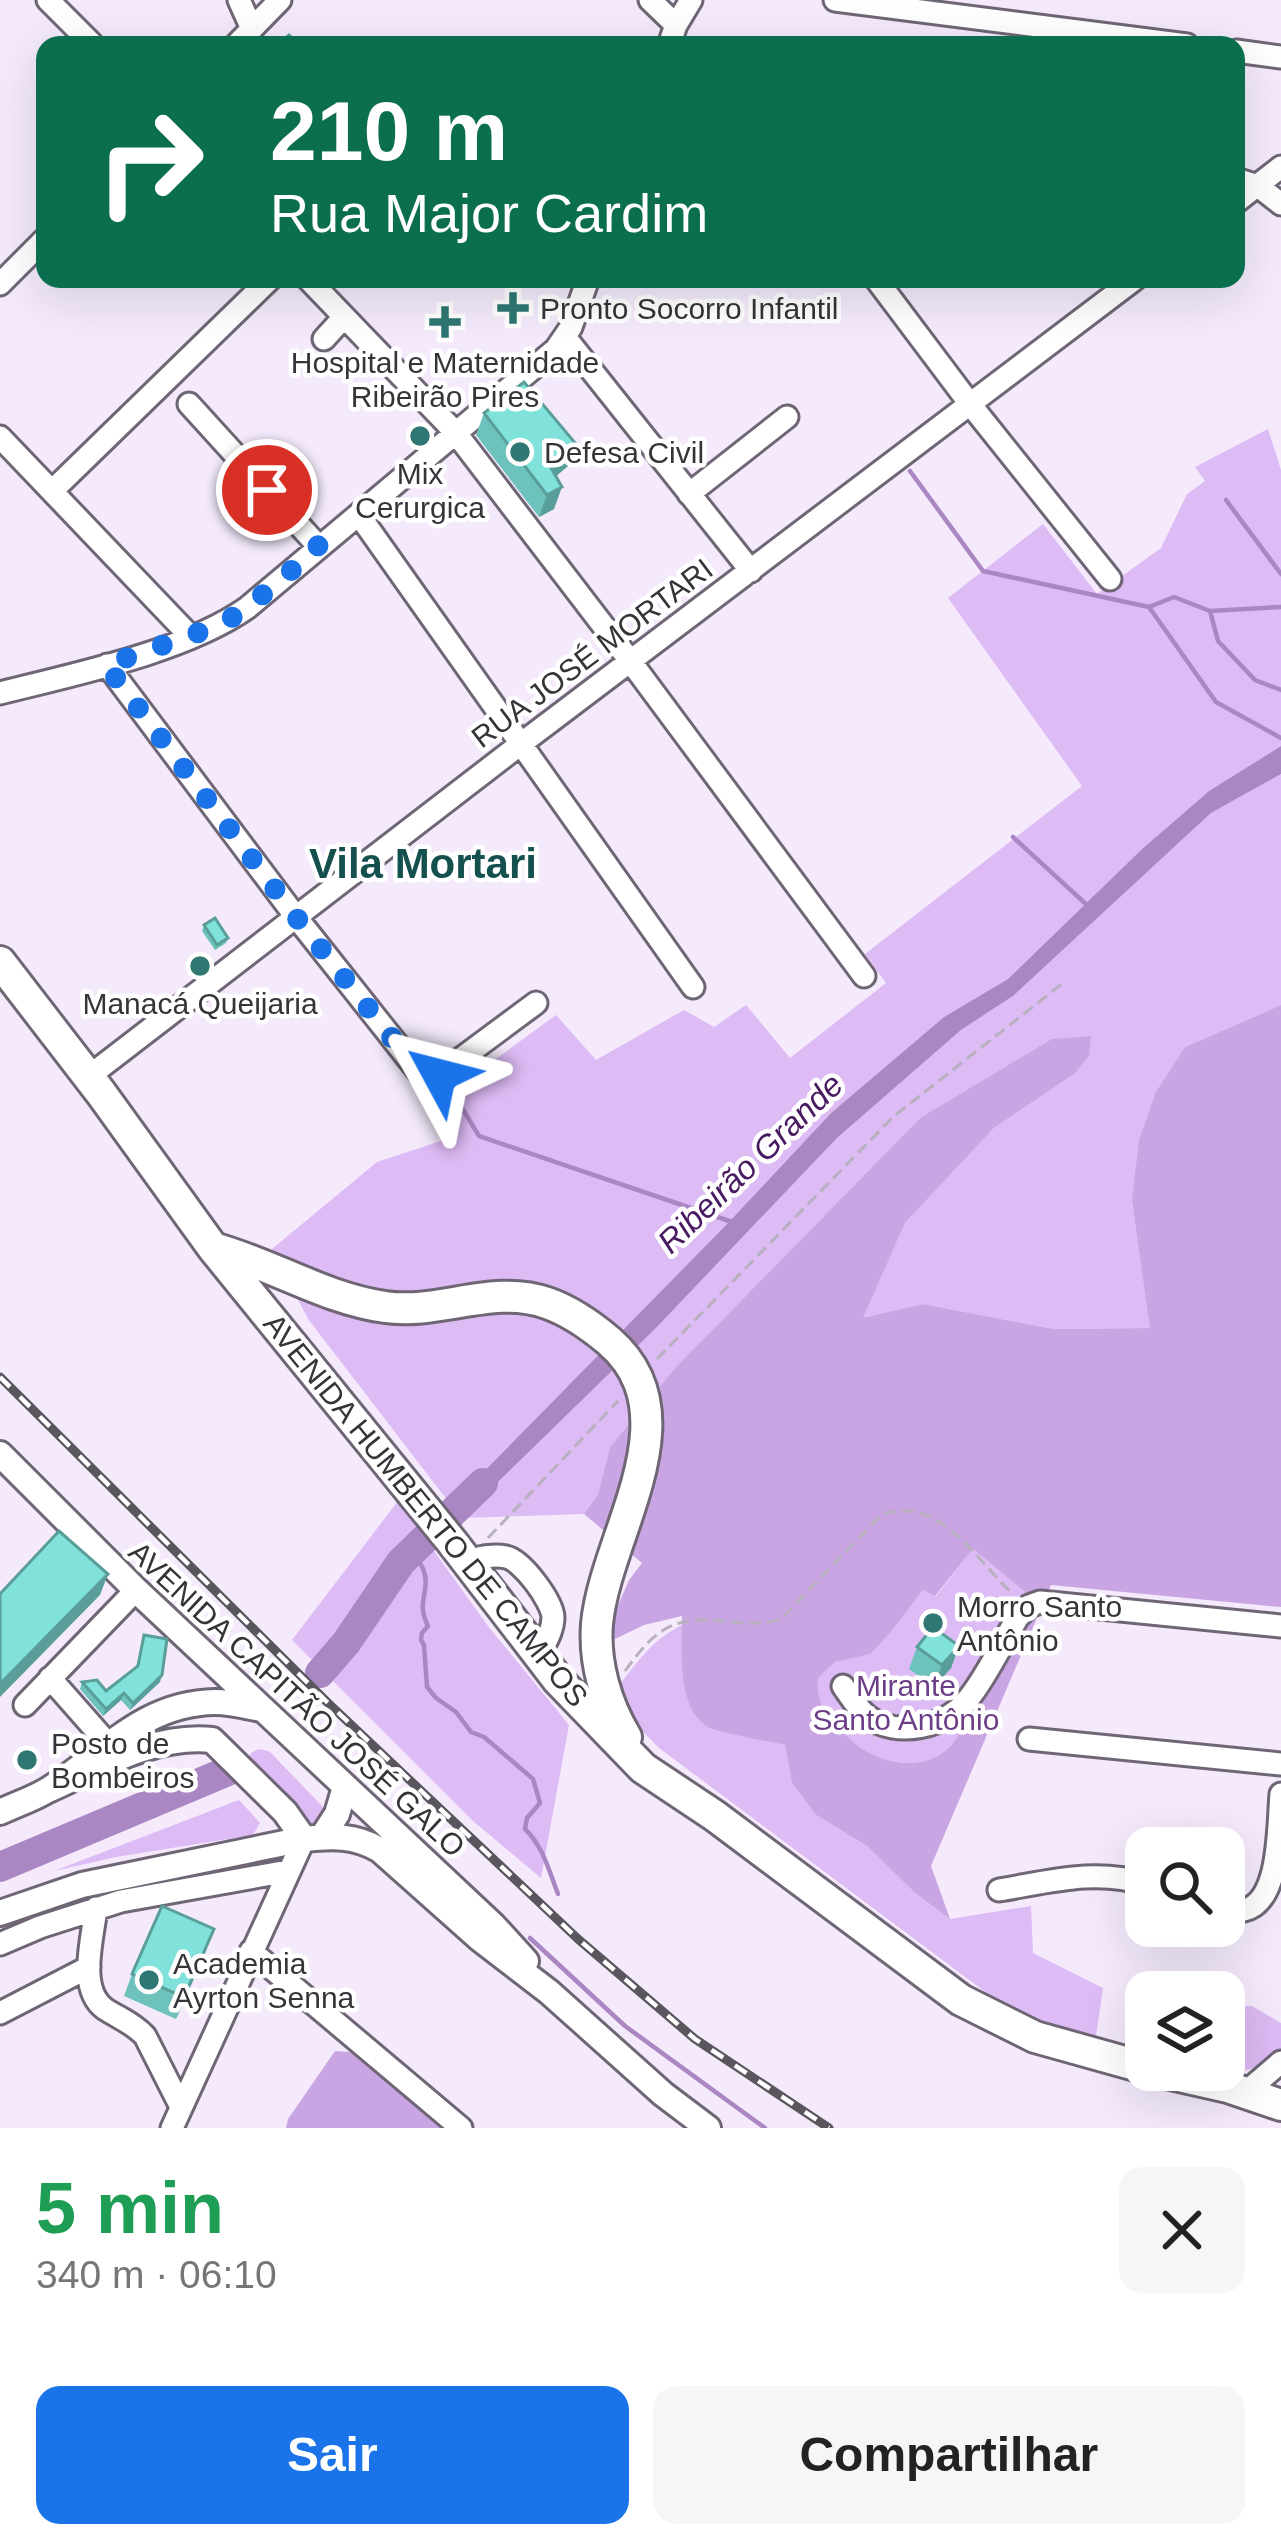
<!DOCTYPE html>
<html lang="pt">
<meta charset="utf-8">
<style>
body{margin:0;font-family:Helvetica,sans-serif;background:#f6f6f6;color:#222;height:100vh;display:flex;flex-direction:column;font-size:45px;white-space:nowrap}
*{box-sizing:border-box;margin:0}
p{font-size:39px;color:#767676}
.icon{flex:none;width:66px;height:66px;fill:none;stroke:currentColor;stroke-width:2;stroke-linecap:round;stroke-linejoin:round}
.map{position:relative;height:2128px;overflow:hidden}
.sheet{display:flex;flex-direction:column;background:#fff;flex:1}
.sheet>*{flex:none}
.banner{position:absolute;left:36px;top:36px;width:1209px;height:252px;border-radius:24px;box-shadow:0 12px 48px #0002;background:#0b6e4f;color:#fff;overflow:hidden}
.controls{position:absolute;left:1125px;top:1827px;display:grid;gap:24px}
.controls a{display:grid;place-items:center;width:120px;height:120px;border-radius:24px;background:#fff;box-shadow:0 12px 48px #0002;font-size:60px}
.pin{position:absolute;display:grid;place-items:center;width:102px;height:102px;color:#fff;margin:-51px;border:6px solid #fff;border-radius:50%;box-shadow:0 3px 12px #0007}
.me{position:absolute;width:132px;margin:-66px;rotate:308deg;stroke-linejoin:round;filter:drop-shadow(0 0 9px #0008)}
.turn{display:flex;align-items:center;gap:42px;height:252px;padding:0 36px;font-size:54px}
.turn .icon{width:156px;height:156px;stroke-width:2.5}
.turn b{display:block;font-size:84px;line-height:102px}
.round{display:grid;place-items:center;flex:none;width:126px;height:126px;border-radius:24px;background:#f6f6f6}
.headline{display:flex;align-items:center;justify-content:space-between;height:204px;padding:0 36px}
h1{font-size:72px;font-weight:800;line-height:90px;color:#1e9e55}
.cta{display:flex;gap:24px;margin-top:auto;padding:24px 36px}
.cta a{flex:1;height:138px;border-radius:24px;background:#1a73e8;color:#fff;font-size:48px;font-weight:800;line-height:138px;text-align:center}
.cta a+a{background:#f6f6f6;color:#222}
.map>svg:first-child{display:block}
.green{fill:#ddbbf5}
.forest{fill:#c9a6e3;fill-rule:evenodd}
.water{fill:#aa87c3}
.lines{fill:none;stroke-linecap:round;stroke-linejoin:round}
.stream{stroke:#aa87c3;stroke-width:4.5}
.river{stroke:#aa87c3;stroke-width:30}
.minor-casing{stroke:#6f6675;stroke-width:27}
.major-casing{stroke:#6f6675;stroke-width:30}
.highway-casing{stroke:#6f6675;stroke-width:36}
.path{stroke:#b8b0be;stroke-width:3;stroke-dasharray:12 6;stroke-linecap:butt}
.minor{stroke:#fff;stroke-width:21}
.major{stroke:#fff;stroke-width:24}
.highway{stroke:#fff;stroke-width:30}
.rail-casing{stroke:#5a565e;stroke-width:9}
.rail{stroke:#fff;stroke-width:4.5;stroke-dasharray:14;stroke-linecap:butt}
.wall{fill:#6ec2bc}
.shaded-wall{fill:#5a9e99}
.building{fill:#80e2db;stroke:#5a9e99;stroke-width:3}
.route{stroke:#1a73e8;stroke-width:21;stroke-dasharray:0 37.8}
.poi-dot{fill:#2e7772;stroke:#fff;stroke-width:4.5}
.labels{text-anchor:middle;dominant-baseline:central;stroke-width:9;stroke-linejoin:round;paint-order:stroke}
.poi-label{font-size:30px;fill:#363339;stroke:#fff;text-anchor:start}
.street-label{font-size:30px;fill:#363339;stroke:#fff}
.park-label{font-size:30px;fill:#6c3e88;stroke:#fff}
.water-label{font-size:33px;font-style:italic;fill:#471a61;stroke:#fff}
.district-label{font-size:42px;font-weight:bold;fill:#14504d;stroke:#fff}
</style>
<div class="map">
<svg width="1281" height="2128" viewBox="0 0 1281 2128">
<rect width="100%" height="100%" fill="#f4eafc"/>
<path class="green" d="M1268 429 1281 470V746L1209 791 1142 849 1008 979 944 1017 831 1113 728 1223 451 1505 308 1319 272 1249 377 1162 450 1138 433 1105 556 1015 596 1060 684 1010 714 1027 746 1005 790 1058 886 983 865 954 1082 786 948 598 1043 524 1097 594 1161 548 1187 494 1205 481 1195 467Z
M1281 774V1005L1185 1047 1132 1201 1151 1328 1054 1329 923 1304 862 1319 905 1223 994 1128 1074 1074 920 1118 675 1368 610 1447 598 1494 584 1514 461 1518 655 1329 837 1138 961 1030 1013 996 1211 813Z
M398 1501 488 1626 569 1725 541 1878 473 1821 292 1640Z
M973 1549 1025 1592C1007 1623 982 1657 968 1690 964 1699 967 1708 965 1717 952 1774 889 1773 852 1741 832 1724 816 1705 817 1678L835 1662 870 1653 891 1632 923 1590 936 1596Z
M682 1625V1663L707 1726 785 1745 792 1783 816 1815 867 1846 915 1893 950 1919 1031 1906 1033 1953 1103 1988 1096 2036 1038 2021 996 2000 659 1748 610 1698C632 1669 649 1641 682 1625Z
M258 1749 269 1751 326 1810 319 1828 306 1830 247 1761 251 1753Z
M239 1800 260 1823 253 1835 116 1857 54 1871Z
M1241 2006H1252L1281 2023V2050C1262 2065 1249 2075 1224 2069V2033Z"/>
<path class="forest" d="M1281 1005V1607L1051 1585 931 1866 950 1919 915 1893 867 1846 816 1815 792 1783 785 1745C769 1741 719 1733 708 1727 676 1708 682 1648 682 1616L644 1625 615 1639 607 1631 629 1580 642 1563 584 1514 598 1494 610 1447 675 1368 920 1118 1052 1039 1091 1036 1089 1056 1074 1074 994 1128 905 1223 863 1318 923 1304 1054 1329 1150 1328 1132 1201 1139 1140 1156 1092 1185 1047ZM973 1549 1025 1592C1006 1623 982 1656 968 1690 964 1699 967 1708 965 1717 952 1774 889 1773 852 1741 832 1723 815 1705 818 1678L835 1662 870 1654 891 1632 923 1590 935 1596Z
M335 2051 350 2052 443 2128H286L288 2119Z"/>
<path class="water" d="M1281 746V774L1211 813 1013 996 961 1030 837 1138 655 1329 461 1518 451 1505 728 1223 831 1113 944 1017 1008 979 1142 849 1209 791Z"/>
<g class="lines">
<path class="stream" d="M910 471 983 571 1149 607 1174 597 1210 611 1281 607
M1226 500 1281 574
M1149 607 1216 702 1281 738
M1210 611 1218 641 1255 680 1281 690
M1013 837 1088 906
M448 1085 479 1136 735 1223
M419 1546C416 1566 422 1561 425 1575 429 1593 416 1602 428 1626L422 1633 421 1640 424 1645 427 1687 436 1698 456 1712 471 1732 484 1737 533 1779 540 1803 527 1818 525 1829C543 1846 549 1871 558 1894
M530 1938 625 2026 765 2128"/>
<path class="river" d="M320 1673 346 1643 401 1562 483 1483
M0 1867 228 1771"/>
<defs>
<path id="minor" d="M48 0 93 45
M239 0 252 29
M650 0 676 25
M835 0 1187 45
M236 45 280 0
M669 45 676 25 691 0
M1236 51 1281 57
M1236 179 1258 186 1281 204
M1236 202 1281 167
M308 279 455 432 631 662 864 976
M876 279 970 404 1110 579
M0 284 45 239
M565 337 751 571
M324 339 344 317
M189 404 319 547
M0 437 191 637
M52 491 270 279
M689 494 787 417
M359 515 693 987
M107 665 296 917 419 1072 425 1076 439 1075 536 1003
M0 693C75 674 184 652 247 608L556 349 571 327 588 279
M88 1077 522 743 1135 279
M466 1561C479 1558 493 1554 506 1557 522 1560 552 1601 553 1617 553 1631 545 1643 539 1655
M50 1678 109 1745
M843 1686C850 1696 857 1708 867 1716 896 1739 948 1727 969 1698 988 1674 1002 1643 1018 1617L1029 1606 1040 1602 1281 1626
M25 1705 136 1590
M1029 1739 1281 1764
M999 1890C1048 1882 1096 1868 1146 1884
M96 1908C93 1937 77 1989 105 2009 119 2018 133 2023 145 2036L181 2107
M1224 1909C1228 1909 1240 1910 1244 1910 1281 1902 1278 1825 1281 1794
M0 1944 40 1927 121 1901 288 1871
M251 1951 461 2128
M0 2013 89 1967
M1246 2092 1281 2062
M172 2128 304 1839"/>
<path id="major" d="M0 1454 136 1590 494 1926 526 1961
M48 1790C100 1767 154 1734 212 1740L285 1812 304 1839
M0 1812C17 1804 36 1798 51 1788 106 1752 144 1703 215 1702 230 1702 246 1706 261 1709
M322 1837 337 1814 345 1787
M0 1913 82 1885 304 1839C332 1836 355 1835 380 1850L480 1939 549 1992 663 2094 708 2128"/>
<path id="highway" d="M0 962 101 1093 213 1248 452 1542 558 1680 643 1768 715 1816 961 2000 1035 2037 1146 2068
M213 1248C272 1264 323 1298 385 1307 440 1315 493 1284 547 1303 570 1311 590 1325 609 1341 696 1416 605 1535 597 1624 594 1663 606 1704 626 1737
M1153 2070 1228 2087 1281 2105"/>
</defs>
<use href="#minor" class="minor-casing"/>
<use href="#major" class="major-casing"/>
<use href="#highway" class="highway-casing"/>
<path class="path" d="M657 1359 893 1117 1063 983
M488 1538 618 1401
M625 1671C658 1625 676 1615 732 1622 749 1624 764 1624 781 1619L882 1514C943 1496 975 1560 1013 1594"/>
<use href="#minor" class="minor"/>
<use href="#major" class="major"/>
<use href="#highway" class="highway"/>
<defs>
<path id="rail" d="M0 1377 327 1702 578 1939 695 2039 829 2128"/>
</defs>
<use href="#rail" class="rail-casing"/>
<use href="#rail" class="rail"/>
</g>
<path class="wall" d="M484 413 576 444 568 466 556 476 554 509 539 517 476 435Z
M204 925 228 938 226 943 215 950 202 931Z
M144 1635 160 1682 130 1710 121 1700 103 1716 80 1689 82 1682 106 1691 136 1667Z
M959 1646 951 1668 934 1687 909 1669 917 1647Z
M206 1951 176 2019 124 1996 132 1974Z"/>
<path class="shaded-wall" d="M576 444 568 466 542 488 550 466Z
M562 487 554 509 539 517 547 495Z
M108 1574 100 1595 0 1697V1684Z
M959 1646 951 1668 934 1687 942 1665Z
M162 1675 160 1682 130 1710 133 1703Z
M124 1693 121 1700 103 1716 106 1709Z
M214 1929 206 1951 176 2019 184 1997Z"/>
<path class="building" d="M289 35 299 45H277Z
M524 382 576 444 550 466 562 487 547 495 484 413Z
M215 918 228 938 217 945 204 925Z
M59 1531 108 1574 0 1684V1594Z
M933 1627 959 1646 942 1665 917 1647Z
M144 1635 167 1639 162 1675 133 1703 124 1693 106 1709 82 1682 97 1680 106 1691 138 1666Z
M162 1906 214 1929 184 1997 132 1974Z"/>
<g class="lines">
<path class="route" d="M267 490 319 547 247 608 220 625 106 665 296 917 419 1072 425 1076 439 1075"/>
</g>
<g class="poi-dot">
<path d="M507 290h12v12h12v12h-12v12h-12v-12h-12v-12h12z"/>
<path d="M439 304h12v12h12v12h-12v12h-12v-12h-12v-12h12z"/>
<circle cx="420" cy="436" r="12"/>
<circle cx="520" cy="452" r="12"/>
<circle cx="200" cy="966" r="12"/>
<circle cx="933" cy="1623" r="12"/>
<circle cx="27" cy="1760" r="12"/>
<circle cx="149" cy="1980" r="12"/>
</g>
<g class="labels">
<g class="poi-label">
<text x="540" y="308">Pronto Socorro Infantil</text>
<text x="445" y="362" text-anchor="middle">Hospital e Maternidade<tspan x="445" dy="34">Ribeirão Pires</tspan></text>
<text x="544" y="452">Defesa Civil</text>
<text x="420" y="473" text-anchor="middle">Mix<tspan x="420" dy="34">Cerurgica</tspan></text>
<text x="200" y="1003" text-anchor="middle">Manacá Queijaria</text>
<text x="957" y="1606">Morro Santo<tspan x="957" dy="34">Antônio</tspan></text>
<text x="51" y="1743">Posto de<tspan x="51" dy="34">Bombeiros</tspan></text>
<text x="173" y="1963">Academia<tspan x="173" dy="34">Ayrton Senna</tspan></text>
</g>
<g class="street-label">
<text transform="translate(592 653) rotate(-37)">RUA JOSÉ MORTARI</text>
<text transform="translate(426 1510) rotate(51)">AVENIDA HUMBERTO DE CAMPOS</text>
<text transform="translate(297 1699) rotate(43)">AVENIDA CAPITÃO JOSÉ GALO</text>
</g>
<g class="park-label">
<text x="906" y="1685">Mirante<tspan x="906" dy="34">Santo Antônio</tspan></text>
</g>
<g class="water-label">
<text transform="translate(750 1163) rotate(-44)">Ribeirão Grande</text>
</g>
<g class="district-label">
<text x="423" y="863">Vila Mortari</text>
</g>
</g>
</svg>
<div class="controls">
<a><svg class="icon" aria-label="search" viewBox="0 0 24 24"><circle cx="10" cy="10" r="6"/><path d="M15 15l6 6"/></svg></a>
<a><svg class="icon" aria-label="layers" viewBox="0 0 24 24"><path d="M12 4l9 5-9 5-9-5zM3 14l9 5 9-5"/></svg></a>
</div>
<div class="pin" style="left:267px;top:490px;background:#d93025"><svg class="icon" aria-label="arrive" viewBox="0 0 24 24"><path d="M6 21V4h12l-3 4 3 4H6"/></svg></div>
<svg class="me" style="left:439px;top:1075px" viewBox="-20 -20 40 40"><path d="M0-17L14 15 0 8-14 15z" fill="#1a73e8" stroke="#fff" stroke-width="4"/></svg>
<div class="banner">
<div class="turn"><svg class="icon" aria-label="right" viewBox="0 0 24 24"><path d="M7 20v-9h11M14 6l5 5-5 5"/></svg><div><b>210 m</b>Rua Major Cardim</div></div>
</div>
</div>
<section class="sheet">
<div class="headline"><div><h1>5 min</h1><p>340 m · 06:10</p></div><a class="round"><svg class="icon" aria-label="close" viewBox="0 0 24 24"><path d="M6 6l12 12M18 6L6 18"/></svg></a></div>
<div class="cta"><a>Sair</a><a>Compartilhar</a></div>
</section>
